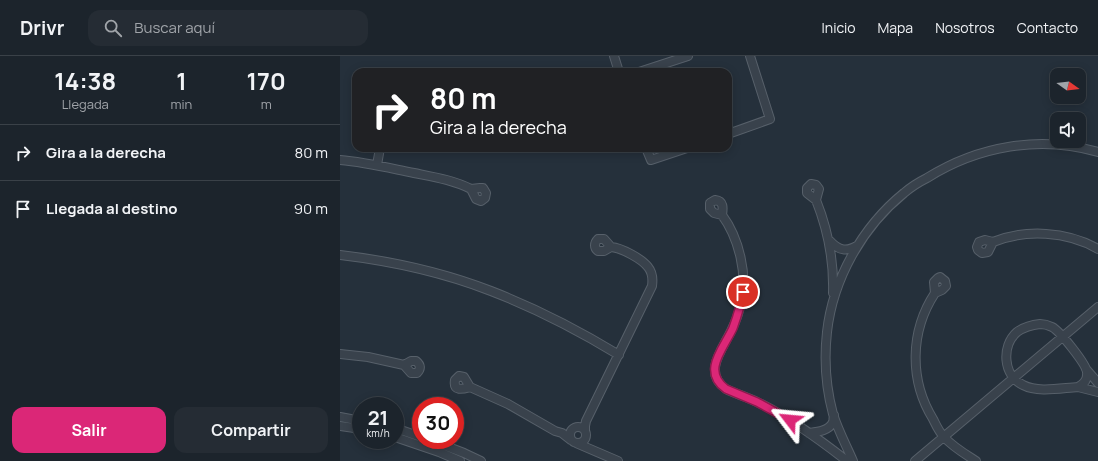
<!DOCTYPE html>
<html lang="es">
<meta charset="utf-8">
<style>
body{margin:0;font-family:Manrope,sans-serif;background:#252c34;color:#f1f3f6;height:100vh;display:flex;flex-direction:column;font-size:15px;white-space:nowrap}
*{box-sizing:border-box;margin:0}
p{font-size:13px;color:#a0a4a9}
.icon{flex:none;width:22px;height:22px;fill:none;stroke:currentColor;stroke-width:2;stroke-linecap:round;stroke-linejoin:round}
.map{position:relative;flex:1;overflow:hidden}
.details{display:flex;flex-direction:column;background:#1c242c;width:340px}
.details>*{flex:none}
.hud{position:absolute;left:12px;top:12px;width:380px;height:84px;border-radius:12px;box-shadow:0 2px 10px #0003,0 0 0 1px #3a4148;background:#202124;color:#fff;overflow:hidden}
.needle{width:26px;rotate:104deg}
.buttons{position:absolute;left:710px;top:12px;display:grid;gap:8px}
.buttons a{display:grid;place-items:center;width:36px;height:36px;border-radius:8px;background:#1c242c;box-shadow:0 2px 10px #0003,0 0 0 1px #3a4148;font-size:20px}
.speed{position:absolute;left:12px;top:341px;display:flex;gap:8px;font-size:20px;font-weight:700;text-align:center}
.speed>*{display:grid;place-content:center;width:52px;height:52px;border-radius:50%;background:#1c242c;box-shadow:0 2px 10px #0003,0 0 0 1px #3a4148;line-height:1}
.speed small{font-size:10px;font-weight:400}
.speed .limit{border:6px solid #d22;background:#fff;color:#111}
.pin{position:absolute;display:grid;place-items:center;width:34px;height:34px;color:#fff;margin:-17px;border:2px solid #fff;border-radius:50%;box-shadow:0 1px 4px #0007}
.me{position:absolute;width:44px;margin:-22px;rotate:299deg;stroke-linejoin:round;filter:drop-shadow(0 0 3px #0008)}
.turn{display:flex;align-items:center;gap:14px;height:84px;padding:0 12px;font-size:18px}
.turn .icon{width:52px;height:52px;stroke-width:2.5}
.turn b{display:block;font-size:28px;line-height:34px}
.eta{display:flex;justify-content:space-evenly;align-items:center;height:68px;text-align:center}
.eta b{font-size:24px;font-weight:700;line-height:28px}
.action{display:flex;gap:8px;margin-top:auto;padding:8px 12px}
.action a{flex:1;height:46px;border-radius:12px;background:#db2777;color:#fff;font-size:16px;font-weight:700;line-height:46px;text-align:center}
.action a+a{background:#252c34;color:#f1f3f6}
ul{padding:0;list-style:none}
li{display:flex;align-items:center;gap:12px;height:56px;padding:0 12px;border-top:1px solid #3a4148}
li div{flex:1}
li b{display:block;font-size:15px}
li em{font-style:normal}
header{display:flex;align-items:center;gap:24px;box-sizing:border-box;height:56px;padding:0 20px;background:#1c242c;border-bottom:1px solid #3a4148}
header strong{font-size:19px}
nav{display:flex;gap:22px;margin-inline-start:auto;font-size:14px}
.search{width:280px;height:36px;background:#252c34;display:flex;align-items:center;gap:10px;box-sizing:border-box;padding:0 14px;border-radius:12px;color:#a0a4a9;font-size:15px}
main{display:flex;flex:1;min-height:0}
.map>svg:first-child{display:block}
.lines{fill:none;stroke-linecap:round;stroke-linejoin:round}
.minor-casing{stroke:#57606a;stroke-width:10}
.minor{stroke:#39424c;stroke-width:8}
.route-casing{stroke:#8e194d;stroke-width:10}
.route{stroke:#db2777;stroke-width:7}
</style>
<header>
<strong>Drivr</strong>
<div class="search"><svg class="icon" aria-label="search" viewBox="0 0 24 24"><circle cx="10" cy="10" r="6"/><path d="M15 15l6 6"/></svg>Buscar aquí</div>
<nav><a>Inicio</a><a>Mapa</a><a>Nosotros</a><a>Contacto</a></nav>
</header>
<main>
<section class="details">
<div class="eta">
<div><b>14:38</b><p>Llegada</p></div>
<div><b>1</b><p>min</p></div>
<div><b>170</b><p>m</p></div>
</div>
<ul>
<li><svg class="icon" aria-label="right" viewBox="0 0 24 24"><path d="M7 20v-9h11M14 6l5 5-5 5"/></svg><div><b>Gira a la derecha</b></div><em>80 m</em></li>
<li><svg class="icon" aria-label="arrive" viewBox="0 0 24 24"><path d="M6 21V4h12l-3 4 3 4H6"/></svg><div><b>Llegada al destino</b></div><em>90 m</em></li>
</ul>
<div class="action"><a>Salir</a><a>Compartir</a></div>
</section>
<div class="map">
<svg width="758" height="405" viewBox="0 0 758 405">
<rect width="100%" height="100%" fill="#25303b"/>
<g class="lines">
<defs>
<path id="minor" d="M274 0 279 16
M299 16 348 0
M388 78 430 63 410 0
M306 92 311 104 347 92
M0 104C25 106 49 112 74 117 94 121 113 124 131 133
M37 109 40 92
M471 128 476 129 479 133 476 144 467 137V132Z
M140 132H143L146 137 145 142 141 145 136 143 131 133Z
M375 144C384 145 383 152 382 159L374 157 370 153V147Z
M476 144C488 174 494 205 493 237
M382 159C399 182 408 219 401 247 399 256 396 265 392 273 383 293 362 316 386 333 396 338 407 341 417 346 449 361 479 383 507 405
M258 183H264L271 191 264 195H258C254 192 254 187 258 183Z
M645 184 653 186 648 196 642 197 638 194 637 191 639 186Z
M490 185C499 195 507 196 518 189
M653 186C685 173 727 175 758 193
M0 199C51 205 102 216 151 235 195 252 238 274 279 299
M600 221 605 225 606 230 602 234 595 237 594 226 598 222Z
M595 237C570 275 569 324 593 363 596 369 599 376 604 381 613 391 625 398 636 405
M700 268C704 268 708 269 712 271 720 275 746 308 747 316 748 323 744 328 738 331 721 332 698 337 683 329 663 320 661 290 677 276 684 271 691 269 700 268Z
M0 298 28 301 64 309
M71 305H76C81 309 81 313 77 317H71L64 309Z
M746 313 758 327
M119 320 124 321 130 331C123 333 113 336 115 324Z
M130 331 168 348 215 375 222 377 231 384
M738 331 758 336
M0 361 21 365
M0 370 21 373
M230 379a8 8 0 1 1 16 0a8 8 0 1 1-16 0Z
M55 372 81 381
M245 375V370L246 365 312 230C313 223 313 217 308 211 302 203 282 192 271 191
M469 377C477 376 489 375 493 366 494 364 493 361 494 359
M55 381 99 396 120 405
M90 384 124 397 141 405
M236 387 278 405
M513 405C506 389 498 374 493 358 486 332 484 303 487 276 493 223 522 171 564 137 571 131 579 126 587 122 638 90 700 79 758 96
M575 405 758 251"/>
</defs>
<use href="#minor" class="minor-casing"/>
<use href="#minor" class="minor"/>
</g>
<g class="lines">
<defs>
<path id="route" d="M403 236C401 248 397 261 393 272 384 292 361 315 386 333L417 346 450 364"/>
</defs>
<use href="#route" class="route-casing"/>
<use href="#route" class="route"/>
</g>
</svg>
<div class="buttons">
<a><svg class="needle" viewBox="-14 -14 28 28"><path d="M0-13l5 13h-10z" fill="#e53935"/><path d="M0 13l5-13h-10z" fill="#a0a4a9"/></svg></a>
<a><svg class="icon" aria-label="sound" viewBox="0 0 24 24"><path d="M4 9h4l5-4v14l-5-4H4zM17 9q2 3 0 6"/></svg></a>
</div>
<div class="speed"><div>21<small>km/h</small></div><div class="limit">30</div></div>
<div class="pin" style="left:403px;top:236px;background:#d93025"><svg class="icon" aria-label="arrive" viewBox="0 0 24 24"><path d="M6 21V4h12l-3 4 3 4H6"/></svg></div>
<svg class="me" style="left:450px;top:364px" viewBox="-20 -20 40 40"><path d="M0-17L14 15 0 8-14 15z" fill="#db2777" stroke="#fff" stroke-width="4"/></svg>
<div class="hud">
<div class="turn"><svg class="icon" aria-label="right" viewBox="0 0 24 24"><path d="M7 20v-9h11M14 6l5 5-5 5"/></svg><div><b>80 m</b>Gira a la derecha</div></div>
</div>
</div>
</main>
